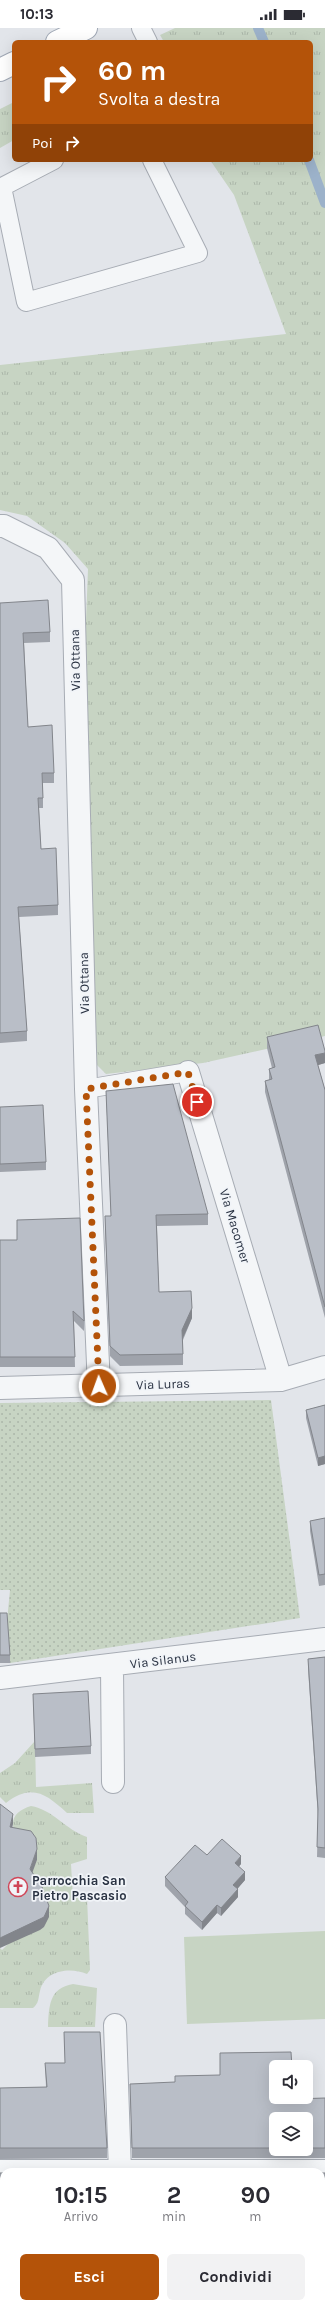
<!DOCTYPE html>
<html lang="it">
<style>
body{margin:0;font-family:Karla,sans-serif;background:#f2f2f3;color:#2b2b33;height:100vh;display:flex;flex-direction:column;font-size:15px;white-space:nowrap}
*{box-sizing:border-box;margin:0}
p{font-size:13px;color:#7c7c81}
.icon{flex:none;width:22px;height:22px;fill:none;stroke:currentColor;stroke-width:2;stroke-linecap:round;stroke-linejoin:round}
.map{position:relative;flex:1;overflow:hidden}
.panel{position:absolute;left:0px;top:2140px;width:325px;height:140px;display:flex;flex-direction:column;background:#fff;border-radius:12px 12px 0 0;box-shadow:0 4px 16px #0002}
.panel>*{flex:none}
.hud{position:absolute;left:12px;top:12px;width:301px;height:122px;border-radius:6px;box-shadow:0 4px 16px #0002;background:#b45309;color:#fff;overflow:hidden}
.buttons{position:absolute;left:269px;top:2032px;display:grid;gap:8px}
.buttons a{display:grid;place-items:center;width:44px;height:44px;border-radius:6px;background:#fff;box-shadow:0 4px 16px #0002;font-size:20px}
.pin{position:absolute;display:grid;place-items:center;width:34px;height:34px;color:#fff;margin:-17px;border:2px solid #fff;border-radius:50%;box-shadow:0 1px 4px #0007}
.me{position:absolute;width:44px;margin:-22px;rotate:358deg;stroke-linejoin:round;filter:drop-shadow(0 0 3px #0008)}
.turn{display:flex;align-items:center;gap:14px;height:84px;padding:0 20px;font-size:18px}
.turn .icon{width:52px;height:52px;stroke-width:2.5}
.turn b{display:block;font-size:28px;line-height:34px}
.then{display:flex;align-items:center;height:38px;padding:0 20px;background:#0003;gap:8px;font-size:15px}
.eta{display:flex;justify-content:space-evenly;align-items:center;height:68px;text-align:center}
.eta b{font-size:24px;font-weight:700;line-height:28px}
.button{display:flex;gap:8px;margin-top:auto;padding:8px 20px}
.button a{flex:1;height:46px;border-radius:6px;background:#b45309;color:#fff;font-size:16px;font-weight:700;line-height:46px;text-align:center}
.button a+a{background:#f2f2f3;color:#2b2b33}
.status{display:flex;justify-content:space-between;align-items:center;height:28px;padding:0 20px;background:#fff;direction:ltr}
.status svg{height:11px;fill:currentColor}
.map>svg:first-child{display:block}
.grass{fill:url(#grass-tufts)}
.park{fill:url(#park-dots)}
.pitch{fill:#c7d4c3}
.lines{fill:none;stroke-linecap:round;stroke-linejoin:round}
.stream{stroke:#9cb2ca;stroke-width:10}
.service-casing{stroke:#a7acb4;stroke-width:20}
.minor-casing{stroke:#a7acb4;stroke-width:24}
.primary-casing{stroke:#a1a9b6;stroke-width:24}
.service{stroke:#f4f6f8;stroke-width:18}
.minor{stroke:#f4f6f8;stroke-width:22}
.primary{stroke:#fff;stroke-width:22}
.wall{fill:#9fa3ab;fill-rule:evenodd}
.shaded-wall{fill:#82858b}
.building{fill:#b9bec7;stroke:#82858b}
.route{stroke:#b45309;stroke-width:7;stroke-dasharray:0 12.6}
.labels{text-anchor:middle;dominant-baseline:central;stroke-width:3.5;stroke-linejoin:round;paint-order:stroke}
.street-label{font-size:13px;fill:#293242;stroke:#f1f4f8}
.poi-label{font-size:13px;font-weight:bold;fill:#293242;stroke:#f1f4f8;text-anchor:start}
</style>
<div class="status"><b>10:13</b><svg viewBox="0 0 49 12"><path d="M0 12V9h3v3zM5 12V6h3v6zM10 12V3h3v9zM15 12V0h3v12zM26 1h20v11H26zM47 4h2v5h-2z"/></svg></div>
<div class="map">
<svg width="325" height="2280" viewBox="0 0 325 2280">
<defs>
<pattern id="grass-tufts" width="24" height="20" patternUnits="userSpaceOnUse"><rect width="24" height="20" fill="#c7d4c3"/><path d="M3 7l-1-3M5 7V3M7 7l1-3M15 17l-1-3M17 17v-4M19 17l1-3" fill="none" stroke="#abb6a9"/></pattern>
<pattern id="park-dots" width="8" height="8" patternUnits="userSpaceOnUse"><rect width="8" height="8" fill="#c7d4c3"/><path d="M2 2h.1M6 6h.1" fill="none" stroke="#abb6a9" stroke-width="1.8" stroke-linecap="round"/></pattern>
</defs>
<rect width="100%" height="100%" fill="#e2e5ea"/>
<path class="grass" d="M175 0H325V1008L203 1035 106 1046 95 1035 85 619 88 541 65 515 27 488 0 482V337L286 306 234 167 210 132H311V14H164L160 7Z
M14 74V112L0 120V81Z
M35 1713 36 1759 92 1755 94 1785H67C46 1766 32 1755 6 1775L0 1769V1745L15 1735Z
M31 1778C52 1781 66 1802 87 1809V1831L71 1836 73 1870 87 1869 90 1942 87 1946C70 1939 45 1942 40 1963 38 1971 39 1975 33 1980H0V1920L2 1922 12 1912 44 1899 48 1887 29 1849 37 1832 36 1821 14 1803C10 1789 18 1782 31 1778Z
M73 1956 97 1960 95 1999H48C49 1978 49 1960 73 1956Z"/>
<path class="park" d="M271 1372 300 1590 10 1635 7 1593 10 1562H0V1375Z"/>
<path class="pitch" d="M325 1903V1991L187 1996 184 1909Z"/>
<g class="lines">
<path class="stream" d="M258 0 264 14
M309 132 325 175"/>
<defs>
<path id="service" d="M141 0 148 14
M54 132 2 159 26 274 198 225 152 132
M86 1061 188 1044"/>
<path id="minor" d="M0 498H4L48 520 73 552 86 1061 99 1359
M188 1044 281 1352
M0 1360 281 1352 325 1339
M112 1638 113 1754
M0 1650 325 1611
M115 1997 120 2144
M0 2143H325
M139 2276V2280"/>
<path id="primary" d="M57 14 86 0
M0 42 14 35"/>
</defs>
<use href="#service" class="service-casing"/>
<use href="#minor" class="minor-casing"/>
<use href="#primary" class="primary-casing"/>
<use href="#service" class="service"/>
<use href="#minor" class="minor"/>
<use href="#primary" class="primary"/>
</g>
<path class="wall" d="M0 575 50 604V614L24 615 28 699 54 745V755H43V780H39L41 821 58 877V887L19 889 27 1003V1013L0 1015Z
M267 1009 325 1023V1035L318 1037 325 1062V1290L265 1064V1053L269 1052V1041L272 1040 267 1020Z
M106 1063 208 1186V1197L157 1198 159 1264 192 1290 183 1312V1337L120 1338 110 1328 105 1199V1188H111Z
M0 1079 46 1134V1142L0 1144Z
M0 1212 84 1293V1303L74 1293 75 1339H0Z
M325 1377V1436L318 1438 306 1390V1382Z
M325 1490V1557L319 1558 310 1503V1493Z
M0 1585 10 1627V1635H0Z
M325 1629V1830L317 1829 318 1789 308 1641V1631Z
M33 1666 91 1718V1726L35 1729Z
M207 1827 241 1836 239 1838 245 1852 237 1861 238 1869 221 1888 217 1885 202 1902 185 1886V1879L165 1858V1849Z
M64 2004 107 2120V2130L0 2131V2060L46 2059 45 2035H65Z
M130 2056 293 2071 325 2070V2130H132ZM276 2091H306V2121H276Z
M0 2145H4V2223H0Z
M321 2145H325V2234H323V2237H321Z"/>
<path class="shaded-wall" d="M325 1025V1035L315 1038V1027Z
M192 1280V1290L182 1312V1302Z
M325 1428V1436L318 1438V1430Z
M13 1786V1796L10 1810V1799Z
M37 1821V1832L30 1851V1841Z
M241 1828V1836L235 1843V1835Z
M245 1844V1852L233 1866V1857Z
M238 1861V1869L221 1888V1880Z
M217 1877V1885L202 1902V1894Z
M49 1878V1889L44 1899 40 1902 0 1920V1910Z"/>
<path class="building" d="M48 572 50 604 23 605 28 699 52 697 54 745H42L43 770H38L41 821 56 820 58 877 18 879 27 1003 0 1005V575Z
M318 997 325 1023V1025L315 1027 325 1062V1279L265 1053 272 1051 269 1041 275 1039 267 1009Z
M173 1056 208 1186 156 1187 159 1264 191 1263 192 1280 182 1302 183 1326 120 1327 110 1318 105 1188H111L106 1063Z
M43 1077 46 1134 0 1136V1079Z
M80 1190 84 1293 73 1283 75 1329H0V1212H17V1192Z
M325 1377V1428L318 1430 306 1382Z
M325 1490V1546L319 1547 310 1493Z
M0 1585H7L10 1627H0Z
M325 1629V1820L317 1819 318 1781 308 1631Z
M88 1663 91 1718 35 1721 33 1666Z
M0 1776 13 1786 10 1799 31 1803 36 1810 37 1821 30 1841 42 1859 49 1878 44 1889 40 1891 0 1910Z
M222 1811 241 1828 235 1835 245 1844 233 1857 238 1861 221 1880 217 1877 202 1894 185 1878 188 1874 165 1849 195 1817 207 1827Z
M64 2004H100L107 2120H0V2060L47 2059 45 2035H65Z
M291 2024 292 2039H276V2069H292L293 2071 325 2070V2120H306V2091H276V2120H132L130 2056 175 2054V2048L220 2047V2025Z
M0 2145H4V2213H0Z
M321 2145H325V2224H323V2227H321Z
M0 2271H4V2276H16V2280H0Z
M150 2276H205V2277L239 2278V2280H150Z"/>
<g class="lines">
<path class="route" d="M99 1358 86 1061 188 1044 197 1074"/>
</g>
<defs>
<symbol id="church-ring" viewBox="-11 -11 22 22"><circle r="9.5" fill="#f1f4f8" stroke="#d04658" stroke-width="1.5"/><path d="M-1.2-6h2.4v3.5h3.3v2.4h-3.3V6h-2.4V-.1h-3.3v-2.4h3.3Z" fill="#d04658"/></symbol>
</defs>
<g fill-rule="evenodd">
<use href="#church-ring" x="7" y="1848" width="22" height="22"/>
</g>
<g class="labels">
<g class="street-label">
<text transform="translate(75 632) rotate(-91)">Via Ottana</text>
<text transform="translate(84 955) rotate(-91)">Via Ottana</text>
<text transform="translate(235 1198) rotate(73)">Via Macomer</text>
<text transform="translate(163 1356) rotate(-2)">Via Luras</text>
<text transform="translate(163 1632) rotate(-7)">Via Silanus</text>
</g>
<g class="poi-label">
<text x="32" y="1852">Parrocchia San<tspan x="32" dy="15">Pietro Pascasio</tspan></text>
</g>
</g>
</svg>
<div class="buttons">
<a><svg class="icon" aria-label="sound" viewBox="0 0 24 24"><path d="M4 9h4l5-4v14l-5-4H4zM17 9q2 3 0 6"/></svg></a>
<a><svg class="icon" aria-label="layers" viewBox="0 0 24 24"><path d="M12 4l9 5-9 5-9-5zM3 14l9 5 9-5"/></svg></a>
</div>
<div class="pin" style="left:197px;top:1074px;background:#d93025"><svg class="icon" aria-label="arrive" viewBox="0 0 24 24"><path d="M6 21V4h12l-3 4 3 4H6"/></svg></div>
<svg class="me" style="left:99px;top:1358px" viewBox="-20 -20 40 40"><circle r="17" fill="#b45309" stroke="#fff" stroke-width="3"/><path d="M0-11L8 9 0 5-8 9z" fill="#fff"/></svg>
<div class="hud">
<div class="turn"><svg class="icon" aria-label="right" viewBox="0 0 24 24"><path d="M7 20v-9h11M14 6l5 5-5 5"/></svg><div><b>60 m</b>Svolta a destra</div></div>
<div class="then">Poi<svg class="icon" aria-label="right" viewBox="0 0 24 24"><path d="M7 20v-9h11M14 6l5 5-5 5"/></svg></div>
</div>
<section class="panel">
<div class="eta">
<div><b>10:15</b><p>Arrivo</p></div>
<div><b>2</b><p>min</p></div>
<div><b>90</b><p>m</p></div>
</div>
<div class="button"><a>Esci</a><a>Condividi</a></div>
</section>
</div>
